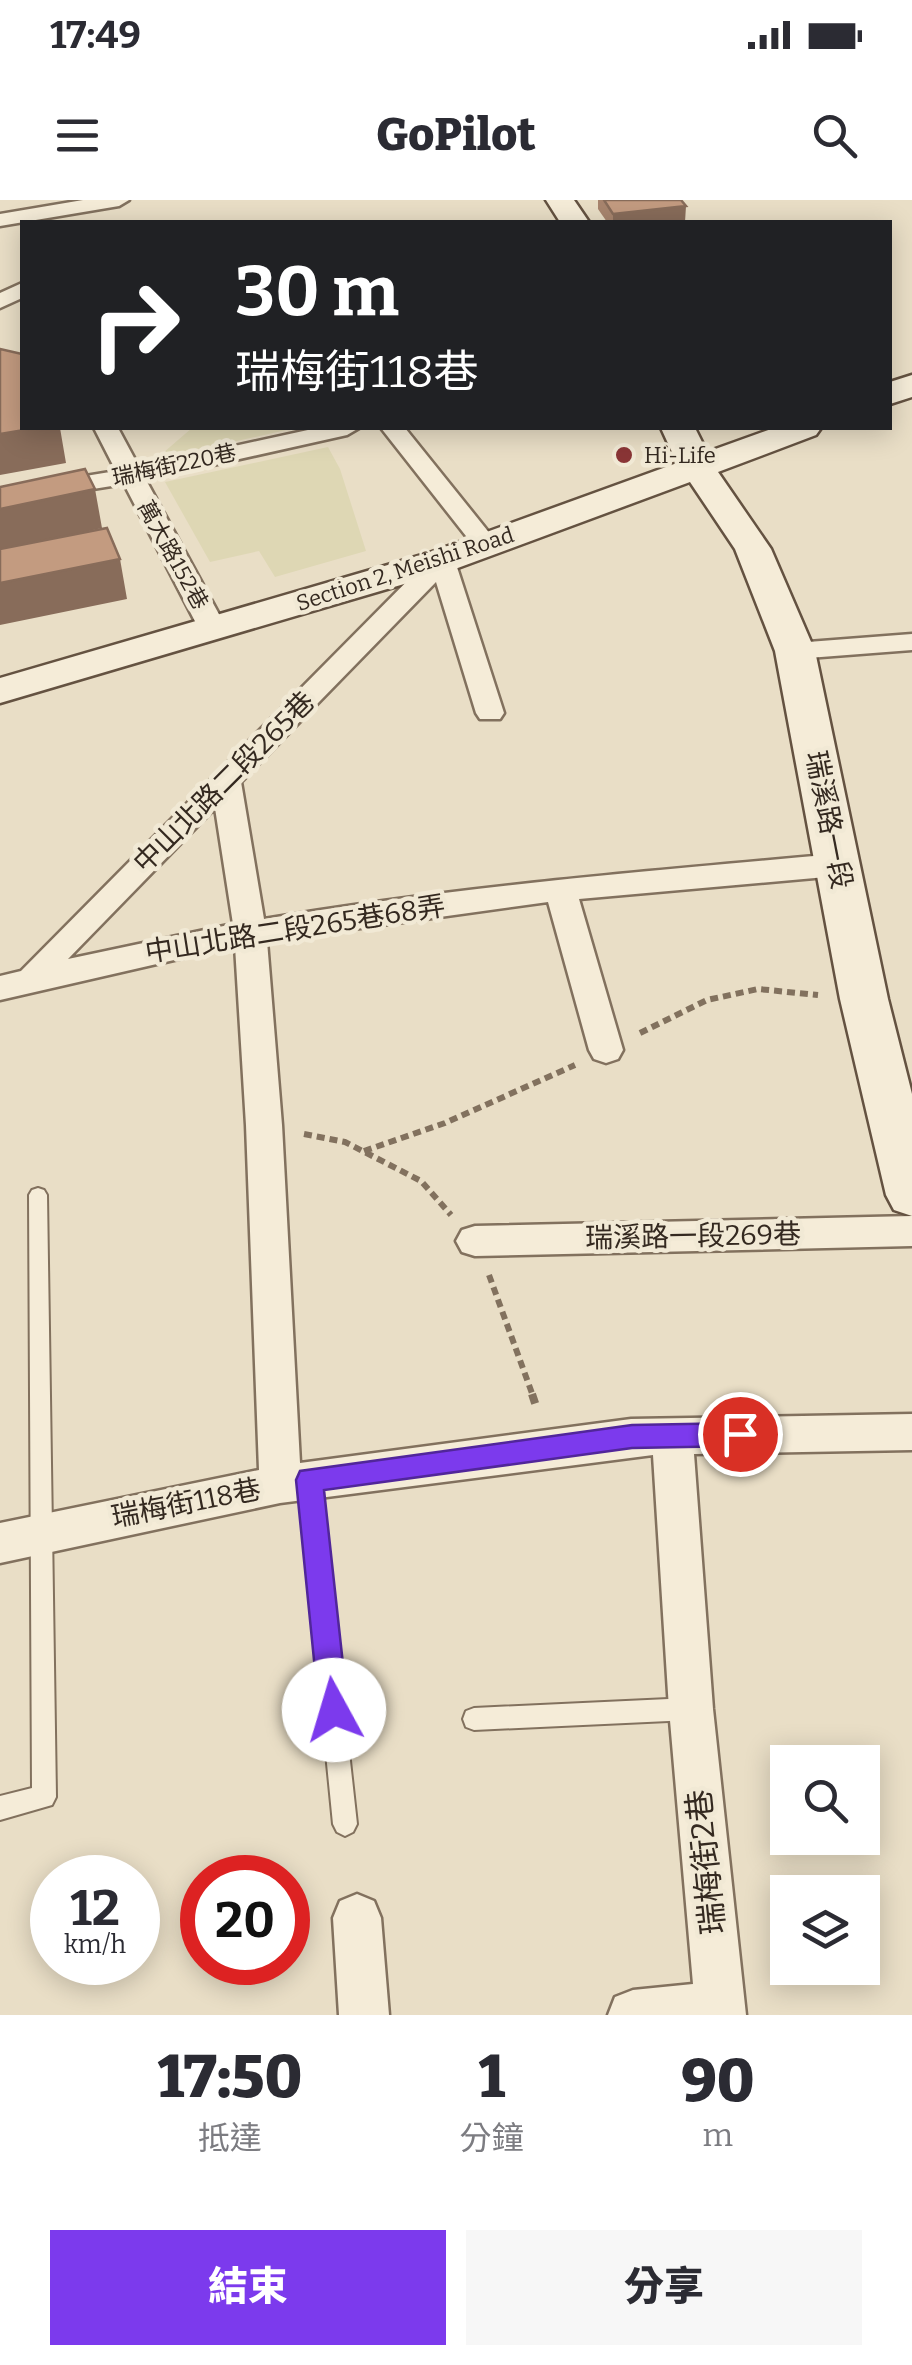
<!DOCTYPE html>
<html lang="zh-TW">
<meta charset="utf-8">
<style>
body{margin:0;font-family:Bitter,"Noto Sans TC",serif;background:#f7f7f7;color:#2b2b33;height:100vh;display:flex;flex-direction:column;font-size:38px;white-space:nowrap}
*{box-sizing:border-box;margin:0}
p{font-size:32px;color:#7c7c81}
.icon{flex:none;width:55px;height:55px;fill:none;stroke:currentColor;stroke-width:2;stroke-linecap:round;stroke-linejoin:round}
.map{position:relative;height:1815px;overflow:hidden}
.sheet{display:flex;flex-direction:column;background:#fff;flex:1}
.sheet>*{flex:none}
.top-card{position:absolute;left:20px;top:20px;width:872px;height:210px;border-radius:0px;box-shadow:0 5px 25px #0003;background:#202124;color:#fff;overflow:hidden}
.fabs{position:absolute;left:770px;top:1545px;display:grid;gap:20px}
.fabs a{display:grid;place-items:center;width:110px;height:110px;border-radius:0px;background:#fff;box-shadow:0 5px 25px #0003;font-size:50px}
.speed{position:absolute;left:30px;top:1655px;display:flex;gap:20px;font-size:50px;font-weight:700;text-align:center}
.speed>*{display:grid;place-content:center;width:130px;height:130px;border-radius:50%;background:#fff;box-shadow:0 5px 25px #0003;line-height:1}
.speed small{font-size:25px;font-weight:400}
.speed .limit{border:15px solid #d22;background:#fff;color:#111}
.pin{position:absolute;display:grid;place-items:center;width:85px;height:85px;color:#fff;margin:-42px;border:5px solid #fff;border-radius:50%;box-shadow:0 2px 10px #0007}
.me{position:absolute;width:110px;margin:-55px;rotate:354deg;stroke-linejoin:round;filter:drop-shadow(0 0 8px #0008)}
.turn{display:flex;align-items:center;gap:35px;height:210px;padding:0 50px;font-size:45px}
.turn .icon{width:130px;height:130px;stroke-width:2.5}
.turn b{display:block;font-size:70px;line-height:85px}
.eta{display:flex;justify-content:space-evenly;align-items:center;height:170px;text-align:center}
.eta b{font-size:60px;font-weight:800;line-height:70px}
.action{display:flex;gap:20px;margin-top:auto;padding:20px 50px}
.action a{flex:1;height:115px;border-radius:0px;background:#7c3aed;color:#fff;font-size:40px;font-weight:800;line-height:115px;text-align:center}
.action a+a{background:#f7f7f7;color:#2b2b33}
.status{display:flex;justify-content:space-between;align-items:center;height:70px;padding:0 50px;background:#fff;direction:ltr}
.status svg{height:28px;fill:currentColor}
header{display:flex;justify-content:space-between;align-items:center;height:130px;padding:0 50px;background:#fff;font-size:45px;font-weight:800}
.map>svg:first-child{display:block}
.farmland{fill:#ded7b4}
.lines{fill:none;stroke-linecap:round;stroke-linejoin:round}
.lane-casing{stroke:#82715e;stroke-width:4}
.street-casing{stroke:#82715e;stroke-width:5}
.secondary-casing{stroke:#645241;stroke-width:5}
.path-far1{stroke:#82715e;stroke-width:6;stroke-dasharray:8 5;stroke-linecap:butt}
.path{stroke:#82715e;stroke-width:8;stroke-dasharray:10 6;stroke-linecap:butt}
.lane{fill:#f5ecd8;fill-rule:evenodd}
.street{fill:#f5ecd8;fill-rule:evenodd}
.secondary{fill:#f5ecd8;fill-rule:evenodd}
.wall{fill:#a8856e}
.shaded-wall{fill:#886c5a}
.building{fill:#c39b80;stroke:#886c5a;stroke-width:2.5}
.route{fill:#7c3aed;stroke:#51269a;stroke-width:2.5}
.poi-dot{fill:#8a3536;stroke:#f1e9d5;stroke-width:4}
.labels{text-anchor:middle;dominant-baseline:central;stroke-width:9;stroke-linejoin:round;paint-order:stroke}
.far-poi-label{font-size:22px;fill:#342920;stroke:#f1e9d5;text-anchor:start}
.far-street-label{font-size:22px;fill:#342920;stroke:#f1e9d5}
.street-label{font-size:28px;fill:#342920;stroke:#f1e9d5}
.near-street-label{font-size:32px;fill:#342920;stroke:#f1e9d5}
</style>
<div class="status"><b>17:49</b><svg viewBox="0 0 49 12"><path d="M0 12V9h3v3zM5 12V6h3v6zM10 12V3h3v9zM15 12V0h3v12zM26 1h20v11H26zM47 4h2v5h-2z"/></svg></div>
<header><svg class="icon" aria-label="menu" viewBox="0 0 24 24"><path d="M4 6h16M4 12h16M4 18h16"/></svg>GoPilot<svg class="icon" aria-label="search" viewBox="0 0 24 24"><circle cx="10" cy="10" r="6"/><path d="M15 15l6 6"/></svg></header>
<div class="map">
<svg width="912" height="1815" viewBox="0 0 912 1815">
<rect width="100%" height="100%" fill="#e9dec6"/>
<path class="farmland" d="M192 228H295L156 259Z
M328 247 340 269 366 351 275 377 259 351 210 362 165 282Z"/>
<g class="lines">
<defs>
<path id="lane" d="M38 988 44 990 47 995 56 1597 52 1605 0 1620V1596L32 1588 29 995 32 990Z
M309 1271 316 1273 319 1280 357 1624 353 1632 345 1636 337 1632 333 1624 299 1280 302 1273Z
M690 1498 698 1501 701 1509 698 1517 690 1520 474 1530 466 1527 463 1519 466 1511 474 1508Z"/>
<path id="street" d="M83 0H129L119 6 0 26V14Z
M22 83V98L0 108V93Z
M94 228H118L139 267 317 228H359L347 235 146 280 227 429 213 437 199 429 124 284 0 304V290L116 271Z
M381 228H405L495 340 499 345 495 350H477Z
M442 353 455 361 504 513 500 519H480L476 513 436 382 241 582 264 719C454 687 645 671 837 654L848 658 852 665 848 672 837 676 579 699 623 850 618 859 606 863 594 859 589 850 548 702 267 741 282 925 300 1263 631 1219 912 1214V1250L694 1254 713 1509 746 1815H608L615 1797 633 1790 693 1784 669 1509 653 1255 280 1303 0 1363V1323L259 1270 246 925 235 746 0 800V776L21 771 433 355ZM215 608 233 724 68 759Z
M912 434V450L795 459 781 451 795 443Z
M912 1016V1046L475 1056 462 1052 456 1041 462 1030 475 1026Z
M357 1694 374 1701 381 1718 389 1815H339L333 1718 340 1701Z"/>
<path id="secondary" d="M546 0H574L589 22H560Z
M912 175V197L890 204V182Z
M661 228H695L707 252 774 228H821L816 235 718 272 771 349 815 451 888 799 912 894V1016L894 1010 886 995 840 799 775 451 735 349 690 282 455 369 0 503V478L429 353 677 263Z"/>
</defs>
<use href="#lane" class="lane-casing"/>
<use href="#street" class="street-casing"/>
<use href="#secondary" class="secondary-casing"/>
<path class="path-far1" d="M640 833 707 800 758 789 818 795
M304 934 345 942 421 981 451 1015
M364 951 445 923 575 865
M489 1075 533 1196"/>
<path class="path" d="M532 1194 537 1209"/>
<use href="#lane" class="lane"/>
<use href="#street" class="street"/>
<use href="#secondary" class="secondary"/>
</g>
<path class="wall" d="M598 0H681L685 22H607L598 9Z"/>
<path class="shaded-wall" d="M686 6 685 22H613V14Z
M36 228H60L66 263 0 275V234Z
M95 289 102 328 0 351V309Z
M120 359 127 399 0 425V383Z"/>
<path class="building" d="M604 0H681L686 6 613 14Z
M0 149 22 154V228H36L0 234Z
M85 269 95 289 0 309V287Z
M107 328 120 359 0 383V349Z"/>
<path class="route" d="M740 1223 750 1226 754 1234 750 1242 740 1246 632 1248 324 1290 348 1510 344 1520 334 1524 323 1520 319 1510 296 1280 300 1271 632 1225Z"/>
<circle class="poi-dot" cx="624" cy="255" r="10"/>
<g class="labels">
<g class="far-poi-label">
<text x="644" y="255">Hi-Life</text>
</g>
<g class="far-street-label">
<text transform="translate(174 265) rotate(-12)">瑞梅街220巷</text>
<text transform="translate(173 355) rotate(61)">萬大路152巷</text>
<text transform="translate(405 369) rotate(-18)">Section 2, Meishi Road</text>
</g>
<g class="street-label">
<text transform="translate(224 582) rotate(-45)">中山北路二段265巷</text>
<text transform="translate(829 620) rotate(79)">瑞溪路一段</text>
<text transform="translate(295 729) rotate(-9)">中山北路二段265巷68弄</text>
<text transform="translate(693 1036) rotate(-1)">瑞溪路一段269巷</text>
<text transform="translate(186 1303) rotate(-11)">瑞梅街118巷</text>
</g>
<g class="near-street-label">
<text transform="translate(706 1662) rotate(-96)">瑞梅街2巷</text>
</g>
</g>
</svg>
<div class="fabs">
<a><svg class="icon" aria-label="search" viewBox="0 0 24 24"><circle cx="10" cy="10" r="6"/><path d="M15 15l6 6"/></svg></a>
<a><svg class="icon" aria-label="layers" viewBox="0 0 24 24"><path d="M12 4l9 5-9 5-9-5zM3 14l9 5 9-5"/></svg></a>
</div>
<div class="speed"><div>12<small>km/h</small></div><div class="limit">20</div></div>
<div class="pin" style="left:740px;top:1234px;background:#d93025"><svg class="icon" aria-label="arrive" viewBox="0 0 24 24"><path d="M6 21V4h12l-3 4 3 4H6"/></svg></div>
<svg class="me" style="left:334px;top:1510px" viewBox="-20 -20 40 40"><circle r="19" fill="#fff"/><path d="M0-13L10 11 0 6-10 11z" fill="#7c3aed"/></svg>
<div class="top-card">
<div class="turn"><svg class="icon" aria-label="right" viewBox="0 0 24 24"><path d="M7 20v-9h11M14 6l5 5-5 5"/></svg><div><b>30 m</b>瑞梅街118巷</div></div>
</div>
</div>
<section class="sheet">
<div class="eta">
<div><b>17:50</b><p>抵達</p></div>
<div><b>1</b><p>分鐘</p></div>
<div><b>90</b><p>m</p></div>
</div>
<div class="action"><a>結束</a><a>分享</a></div>
</section>
